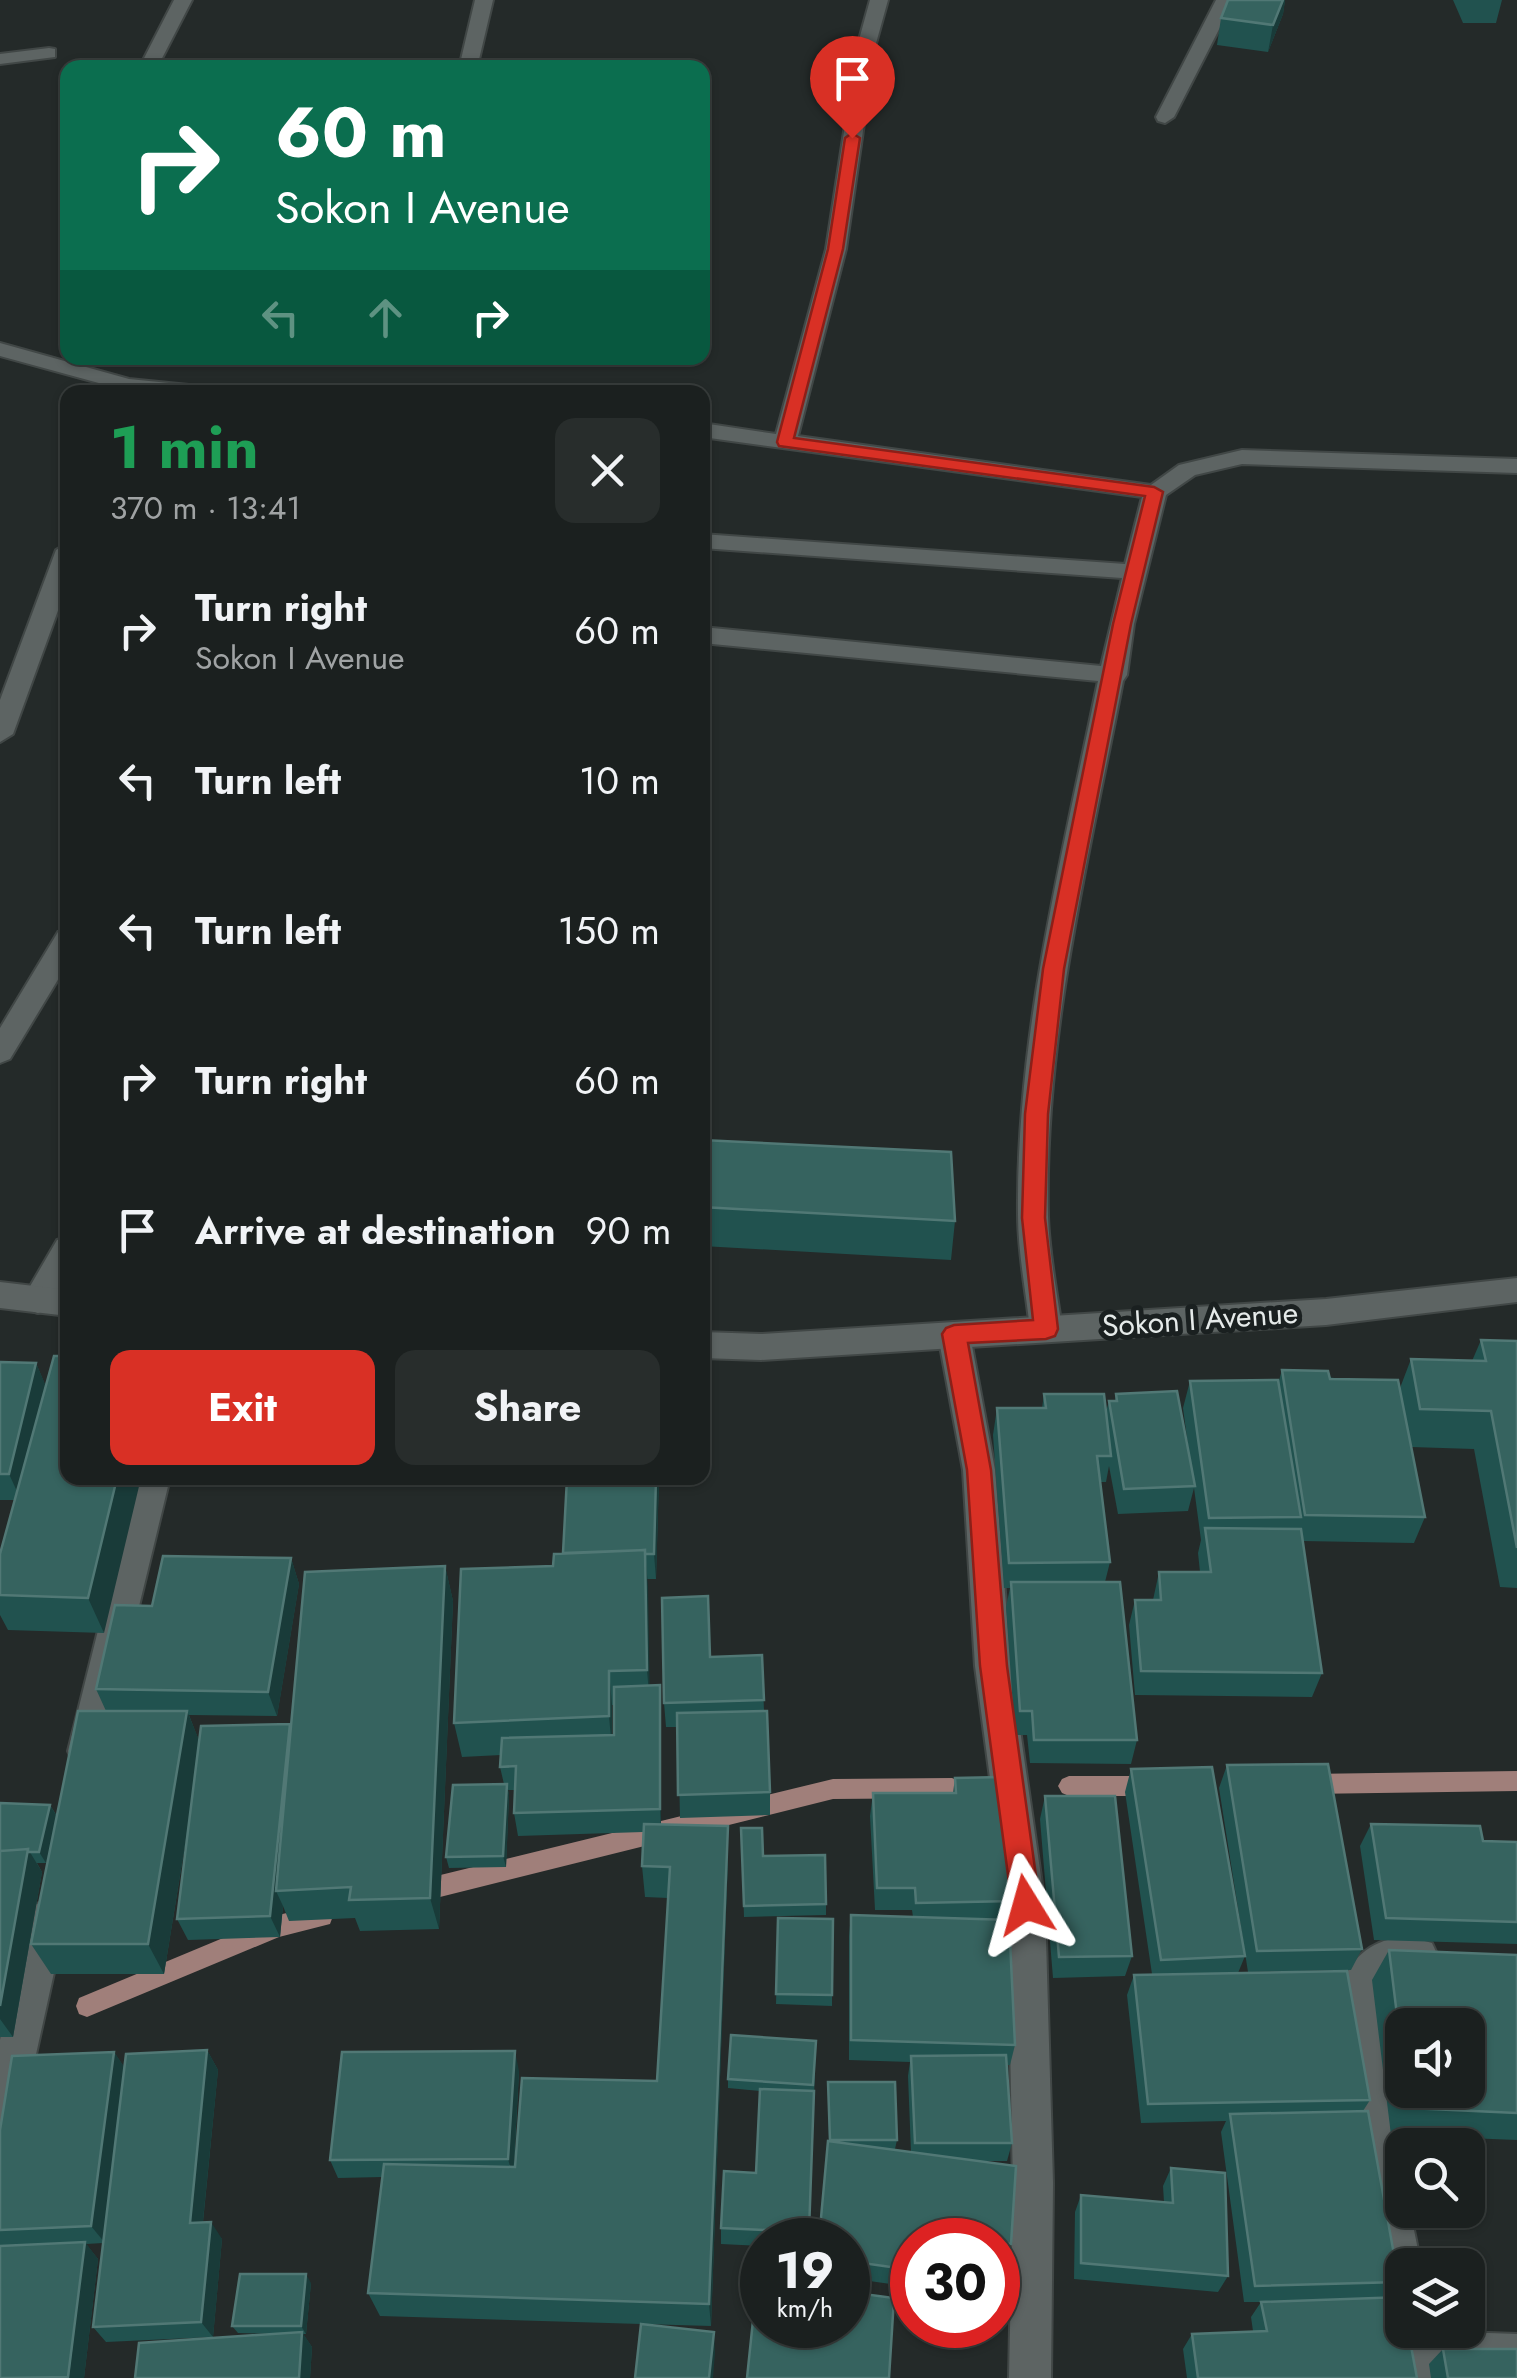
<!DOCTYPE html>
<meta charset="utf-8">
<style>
body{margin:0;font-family:Jost,sans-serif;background:#282d2c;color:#f1f3f6;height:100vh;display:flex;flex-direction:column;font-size:38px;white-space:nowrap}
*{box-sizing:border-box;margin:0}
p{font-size:32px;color:#a0a3a4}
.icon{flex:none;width:55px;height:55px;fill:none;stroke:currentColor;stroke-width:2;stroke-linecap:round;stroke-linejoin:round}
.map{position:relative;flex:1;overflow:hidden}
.sheet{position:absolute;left:60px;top:385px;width:650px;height:1100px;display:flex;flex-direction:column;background:#1b201f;border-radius:20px;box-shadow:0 2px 8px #0004,0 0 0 2px #393e3d}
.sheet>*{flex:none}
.hud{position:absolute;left:60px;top:60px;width:650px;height:305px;border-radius:20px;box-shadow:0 2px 8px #0004,0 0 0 2px #393e3d;background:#0b6e4f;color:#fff;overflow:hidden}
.fabs{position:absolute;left:1385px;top:2008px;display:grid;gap:20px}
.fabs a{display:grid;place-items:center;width:100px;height:100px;border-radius:20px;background:#1b201f;box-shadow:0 2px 8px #0004,0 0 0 2px #393e3d;font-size:50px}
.speed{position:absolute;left:740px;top:2218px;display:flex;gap:20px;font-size:50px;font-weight:700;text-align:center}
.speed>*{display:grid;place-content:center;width:130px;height:130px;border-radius:50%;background:#1b201f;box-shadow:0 2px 8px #0004,0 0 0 2px #393e3d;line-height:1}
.speed small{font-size:25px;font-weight:400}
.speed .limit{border:15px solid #d22;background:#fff;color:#111}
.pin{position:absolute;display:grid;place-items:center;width:85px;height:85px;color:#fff;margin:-102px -42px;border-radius:50% 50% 50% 0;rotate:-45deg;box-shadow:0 0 10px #0007}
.pin .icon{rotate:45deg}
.me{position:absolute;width:110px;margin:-55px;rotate:352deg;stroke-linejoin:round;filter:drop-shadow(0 0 8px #0008)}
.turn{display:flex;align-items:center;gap:35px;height:210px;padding:0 50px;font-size:45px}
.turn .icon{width:130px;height:130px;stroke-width:2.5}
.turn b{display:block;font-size:70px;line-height:85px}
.lanes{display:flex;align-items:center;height:95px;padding:0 50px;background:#0003;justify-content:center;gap:50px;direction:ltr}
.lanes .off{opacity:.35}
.round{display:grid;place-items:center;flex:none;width:105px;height:105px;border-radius:20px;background:#282d2c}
.headline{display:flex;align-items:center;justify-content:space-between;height:170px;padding:0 50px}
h1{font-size:60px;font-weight:700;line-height:75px;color:#1e9e55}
.cta{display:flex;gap:20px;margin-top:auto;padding:20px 50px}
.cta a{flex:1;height:115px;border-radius:20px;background:#d93025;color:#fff;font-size:40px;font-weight:700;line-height:115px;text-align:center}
.cta a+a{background:#282d2c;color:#f1f3f6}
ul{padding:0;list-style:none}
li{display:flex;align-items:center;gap:30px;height:150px;padding:0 50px}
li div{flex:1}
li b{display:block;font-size:38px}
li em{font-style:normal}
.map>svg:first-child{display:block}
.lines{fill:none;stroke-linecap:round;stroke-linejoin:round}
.stream{fill:#a07f7a;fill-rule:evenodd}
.street-casing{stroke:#414746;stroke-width:4}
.secondary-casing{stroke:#414746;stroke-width:4}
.street{fill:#5d6463;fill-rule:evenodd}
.secondary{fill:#5d6463;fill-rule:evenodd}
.wall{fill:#21524f;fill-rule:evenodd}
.shaded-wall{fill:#193b39}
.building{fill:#36635f;stroke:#517875;stroke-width:2.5}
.route{fill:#d93025;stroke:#8d1f18;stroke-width:2.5}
.labels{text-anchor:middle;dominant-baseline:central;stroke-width:10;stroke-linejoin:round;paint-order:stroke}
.street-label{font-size:30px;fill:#e5eae9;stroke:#1a2020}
</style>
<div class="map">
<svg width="1517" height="2378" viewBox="0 0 1517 2378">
<rect width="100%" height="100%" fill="#242a29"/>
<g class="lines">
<path class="stream" d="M1517 1771V1791L1308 1794 1301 1791 1297 1784 1301 1777 1308 1774Z
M1069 1776H1147L1154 1779 1158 1786 1154 1793 1147 1796H1069L1062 1793 1058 1786 1062 1779Z
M952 1778 959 1781 963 1788 959 1795 952 1798 833 1799 420 1902 412 1898 409 1891 412 1884 420 1880 833 1779Z
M322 1905 330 1908 333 1916 330 1924 279 1937 87 2017 79 2014 76 2006 79 1998 278 1915Z"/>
<defs>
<path id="street" d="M174 0H192L157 68H139Z
M475 0H493L477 68H459Z
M870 0H888L875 47 846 249 798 436 1151 485 1179 465 1242 450 1517 459V473L1242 464 1195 475 1166 495 1134 624 1127 675 1123 681C1089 857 1044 1035 1048 1216 1049 1253 1057 1292 1062 1329L1057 1338 1046 1342 1035 1338 1030 1329C1026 1292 1018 1253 1018 1215 1016 1035 1062 857 1098 681L702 643V627L1101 666 1122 578 702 548V534L1125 564 1142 497 702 437V423L776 434 826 249 857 47Z
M1216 0H1234L1174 117 1165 123 1158 121 1156 117Z
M49 48 55 49V57L0 64V54Z
M0 343 129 379 199 386 210 392 128 391 0 356Z
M68 543V583L13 734 0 742V700L56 550Z
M68 929V963L10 1059 0 1063V1028L58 932Z
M68 1237V1277L49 1309 38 1313 27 1309 22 1300 57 1240Z
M954 1322 965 1326 970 1335 995 1470 1011 1666 1045 1905 1053 2183 1051 2378H1009L1013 2183 1007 1905 975 1666 963 1470 938 1335 943 1326Z
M136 1478H170L104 1751 99 1763 86 1768 73 1763 68 1751Z
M47 1900 60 1905 66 1918 20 2127 14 2141 0 2147V2040L28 1918 34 1905Z
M1410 1937 1432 1943 1438 1956 1432 1969C1415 1976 1397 1970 1383 1985L1402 2171V2210H1410L1421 2265H1402V2293L1387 2287 1381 2272 1357 2143 1344 1979C1356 1951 1380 1937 1410 1937Z
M1402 2314V2330L1517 2334V2376L1442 2373 1443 2378H1401L1393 2330Z"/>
<path id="secondary" d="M1517 1278V1302L1326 1325 761 1360 702 1358V1332L761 1334 1326 1299Z
M0 1282 68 1290V1316L0 1308Z"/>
</defs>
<use href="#street" class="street-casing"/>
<use href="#secondary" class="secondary-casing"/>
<use href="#street" class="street"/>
<use href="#secondary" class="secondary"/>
</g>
<path class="wall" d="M1228 0H1285L1283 14 1268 52 1217 45 1221 18Z
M1453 0H1502L1496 23H1463Z
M702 1140 955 1221 951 1260 702 1246Z
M1481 1340 1517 1341V1588L1500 1587 1474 1449 1411 1447 1425 1517 1414 1543 1302 1541 1322 1673 1312 1697 1135 1695 1129 1625 1135 1600H1153L1159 1572H1200L1198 1553 1201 1540 1194 1488 1188 1511 1118 1514 1109 1466 1106 1482H1100L1110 1562 1105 1582 1137 1740 1131 1764 1030 1763 1027 1735H1015L1006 1607 1010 1588H1004L993 1435 997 1408H1042L1044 1394 1106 1412 1109 1401H1115L1116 1394 1191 1468 1183 1408 1190 1381 1278 1384 1282 1370 1400 1388 1411 1359 1472 1361Z
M0 1362 36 1363 46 1387 104 1633 8 1630 0 1615V1554L15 1500H0Z
M659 1478 656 1579H647L649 1685 661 1709V1824L728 1858 711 2326 642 2324 715 2353 641 2324 380 2316 368 2293 383 2177 338 2178 330 2160 519 2071 514 2167 657 2081 668 1898 645 1897 642 1866 643 1832 518 1836 514 1813 515 1790H508L509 1795 506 1867 449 1868 446 1857 504 1784 500 1767 501 1755 462 1757 454 1723 563 1553ZM612 1705H614V1735H612Z
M291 1558 299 1584 277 1716 189 1715 199 1741 290 1724 291 1728 445 1566 453 1601 439 1929 360 1931 355 1918 289 1921 283 1906 280 1937 188 1940 177 1919 191 1808 164 1974H51L31 1944 56 1820 46 1863H37L42 1872 13 2037H0V1803L50 1805 57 1816 106 1711 96 1689 152 1606Z
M762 1655 764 1711 770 1792V1815L680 1818 678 1727H666L664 1703 710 1657Z
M1227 1765 1362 1949 1351 1970 1248 1972 1219 1788Z
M1131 1769 1245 1956 1238 1973 1370 2100 1363 2111 1399 2282 1386 2298 1417 2378H1187L1183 2349 1192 2334 1253 2331 1251 2317 1261 2302H1244L1221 2132 1226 2121 1141 2123 1127 1995 1134 1975 1152 1974 1125 1792Z
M955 1778 1014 1901 1009 1922 1015 2045 1010 2065H1007L1012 2143 1007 2161H983L1011 2244 1006 2261 998 2260V2240H912V2287L848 2278V2240L829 2141 828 2082 897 2140 895 2149 911 2152 908 2076 910 2062 849 2060V1936L851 1915 913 1917 912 1910H875L870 1816 873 1793H953Z
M1045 1796 1132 1956 1125 1976 1053 1978 1040 1819Z
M1371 1824 1483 1841 1517 1842V1944L1374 1940 1360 1846Z
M741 1828 763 1856 826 1904V1915L744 1917Z
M778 1918 832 1995V2006L776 2004Z
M1389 1950 1517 1955V2140L1391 2135 1372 1980ZM1402 2025 1468 2090H1402Z
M816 2041 809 2240H762V2246L721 2244V2228L756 2173 760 2091 728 2088V2079Z
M207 2050 218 2070 203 2222 222 2239 213 2337 106 2342 93 2327 103 2243 86 2244 98 2259 84 2378H0V2130L114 2052 124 2067Z
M1171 2168 1228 2276 1218 2292 1074 2279 1075 2212 1081 2195 1164 2202 1163 2186Z
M311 2283 306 2334H303L312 2347 310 2378H135L280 2334 238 2333 232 2326Z
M1443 2349 1517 2378H1431L1429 2364Z"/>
<path class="shaded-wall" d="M1283 0H1285L1283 14 1268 52 1273 25Z
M36 1363 47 1389 21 1500 9 1474Z
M117 1478H141L104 1633 88 1598Z
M656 1478H659L656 1579 654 1554Z
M645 1550 648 1586 650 1705 647 1670Z
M291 1558 299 1584 277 1716 268 1692Z
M445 1566 453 1601 439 1929 430 1898Z
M609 1671 612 1705V1750L609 1716Z
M660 1685 661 1709V1832L660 1809Z
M187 1711 201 1745 164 1974 148 1944Z
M290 1724 298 1747 276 1891 283 1906 280 1937 270 1916Z
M507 1784 509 1795 506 1867 503 1856Z
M50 1805 57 1817 46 1863 39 1852Z
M728 1826V1858L711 2326 709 2304Z
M28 1849 42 1872 13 2037 0 2019V2006Z
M207 2050 218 2070 201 2240 190 2223Z
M515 2051 519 2071 513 2177 508 2159Z
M114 2052 127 2071 105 2243 91 2226Z
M211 2222 222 2239 213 2337 201 2322Z
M85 2242 98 2259 84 2378H69Z
M306 2274 311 2283 306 2334 301 2326Z
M302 2332 312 2347 310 2378H299Z
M714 2332 715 2353 713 2378H709Z"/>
<path class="building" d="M1228 0H1283L1273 25 1221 18Z
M702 1140 951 1152 955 1221 702 1207Z
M1481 1340 1517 1341V1548L1491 1411 1420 1409 1411 1359 1486 1361Z
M54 1356H68V1478H117L88 1598 0 1595V1554Z
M0 1362 36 1363 9 1474H0Z
M1282 1370 1328 1371 1330 1379 1398 1380 1425 1517 1305 1515Z
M1278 1380 1301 1517 1209 1518 1190 1381Z
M1177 1391 1195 1486 1124 1489 1109 1401H1117L1116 1394Z
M1044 1394H1104L1111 1456H1097L1110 1562 1009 1563 997 1408H1046Z
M567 1478H656L654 1554H645V1550L563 1553Z
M1205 1528 1301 1529 1322 1673 1141 1671 1135 1600H1161L1159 1572H1211Z
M645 1550 647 1670 609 1671V1716L454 1723 461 1569 553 1566 554 1554Z
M163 1556 291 1558 268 1692 96 1689 115 1605 152 1606Z
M445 1566 430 1898 349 1900 351 1887 276 1891 305 1572Z
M1011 1582H1120L1137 1740H1034L1032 1711H1020Z
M708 1596 710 1657 762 1655 764 1700 664 1703 662 1598Z
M660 1685V1809L514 1813 516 1766 500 1767 502 1738 614 1735V1687Z
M78 1711H187L148 1944H31Z
M767 1711 770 1792 678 1795 677 1713Z
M290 1724 270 1916 177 1919 201 1726Z
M1328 1764 1362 1949 1257 1951 1227 1765Z
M1212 1767 1245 1956 1161 1960 1131 1769Z
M1003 1777 1014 1901 916 1903 915 1888H877L873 1793H956L955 1778Z
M507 1784 503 1856 446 1857 453 1785Z
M1045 1796H1115L1132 1956 1059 1957Z
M0 1803 50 1805 39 1852H28V1849L0 1851Z
M644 1824 728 1826 709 2304 368 2293 384 2164 515 2167 522 2078 657 2081 670 1867 642 1866Z
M1371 1824 1480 1826 1483 1841 1517 1842V1922L1386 1918Z
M741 1828H762L763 1856 825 1855 826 1904 744 1906Z
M28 1849 0 2006V1851Z
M851 1915 1009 1920 1015 2045 851 2040Z
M778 1918 833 1919 832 1995 776 1994Z
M1389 1950 1517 1955V2113L1409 2108 1407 2090H1468V2025H1402V2056Z
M1347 1971 1370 2100 1148 2104 1134 1975Z
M731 2035 816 2041 813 2085 728 2079Z
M207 2050 190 2223 211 2222 201 2322 93 2327 126 2054Z
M515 2051 508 2159 330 2160 342 2052Z
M114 2052 91 2226 0 2230V2130L12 2056Z
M1006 2055 1012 2143H915L911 2056Z
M828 2082H895L897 2140H830Z
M760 2089 814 2091 809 2232 721 2228 724 2171 756 2173Z
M1368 2111 1399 2282 1255 2286 1230 2114Z
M828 2141 1016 2166 1011 2244 998 2243V2240H912V2270L848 2261V2240H819Z
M1171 2168 1225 2173 1228 2276 1081 2263V2195L1173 2203Z
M85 2242 68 2377 0 2378V2246Z
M240 2274H306L301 2326H232Z
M757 2282 762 2283V2325H848V2292L894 2298 889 2378H747Z
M1402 2297V2330H1408L1417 2378H1198L1192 2334 1267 2331 1261 2302Z
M641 2324 714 2332 709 2378H635Z
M302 2332 299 2378H135L139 2343Z
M1443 2349H1517V2378H1448Z"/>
<path class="route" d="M852 133 860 138 843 249 794 438 1154 487 1163 492 1131 624 1064 969 1048 1114 1045 1218 1058 1329 1055 1336 1046 1339 968 1343 991 1470 1007 1666 1040 1905 1036 1915 1026 1919 1016 1915 1012 1905 980 1666 967 1470 942 1334 946 1328 954 1325 1033 1320 1022 1218 1025 1114 1043 969 1113 624 1145 496 779 446 777 442 828 249 845 138Z"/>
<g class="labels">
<g class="street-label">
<text transform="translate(1200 1319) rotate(-4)">Sokon I Avenue</text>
</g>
</g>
</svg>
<div class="fabs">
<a><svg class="icon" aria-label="sound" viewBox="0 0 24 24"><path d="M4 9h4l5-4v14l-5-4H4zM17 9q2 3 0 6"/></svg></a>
<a><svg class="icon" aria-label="search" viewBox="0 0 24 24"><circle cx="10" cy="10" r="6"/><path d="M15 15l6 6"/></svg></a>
<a><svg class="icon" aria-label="layers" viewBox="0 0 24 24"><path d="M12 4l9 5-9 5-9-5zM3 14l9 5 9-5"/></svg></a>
</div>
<div class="speed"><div>19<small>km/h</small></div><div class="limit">30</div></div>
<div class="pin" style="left:852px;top:138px;background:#d93025"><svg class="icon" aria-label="arrive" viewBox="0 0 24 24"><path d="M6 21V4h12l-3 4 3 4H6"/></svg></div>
<svg class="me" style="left:1026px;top:1905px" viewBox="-20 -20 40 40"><path d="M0-17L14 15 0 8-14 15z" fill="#d93025" stroke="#fff" stroke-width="4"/></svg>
<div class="hud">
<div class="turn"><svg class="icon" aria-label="right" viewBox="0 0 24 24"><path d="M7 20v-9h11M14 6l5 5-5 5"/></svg><div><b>60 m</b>Sokon I Avenue</div></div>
<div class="lanes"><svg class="icon off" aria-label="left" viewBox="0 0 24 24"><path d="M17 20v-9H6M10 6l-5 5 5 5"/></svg><svg class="icon off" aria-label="ahead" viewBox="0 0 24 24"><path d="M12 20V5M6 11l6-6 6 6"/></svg><svg class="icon" aria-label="right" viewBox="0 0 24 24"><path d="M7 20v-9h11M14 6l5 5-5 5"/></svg></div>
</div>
<section class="sheet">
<div class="headline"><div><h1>1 min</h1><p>370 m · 13:41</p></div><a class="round"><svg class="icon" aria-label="close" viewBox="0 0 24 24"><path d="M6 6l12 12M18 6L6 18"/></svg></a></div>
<ul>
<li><svg class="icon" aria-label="right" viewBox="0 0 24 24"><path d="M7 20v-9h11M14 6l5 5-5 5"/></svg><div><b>Turn right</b><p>Sokon I Avenue</p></div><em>60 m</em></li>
<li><svg class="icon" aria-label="left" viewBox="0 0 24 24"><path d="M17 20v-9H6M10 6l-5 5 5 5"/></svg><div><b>Turn left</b></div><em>10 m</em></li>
<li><svg class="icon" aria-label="left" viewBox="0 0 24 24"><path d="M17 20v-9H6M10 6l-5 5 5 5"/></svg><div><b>Turn left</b></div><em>150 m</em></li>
<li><svg class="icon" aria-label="right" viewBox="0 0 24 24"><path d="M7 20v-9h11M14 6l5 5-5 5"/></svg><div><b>Turn right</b></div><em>60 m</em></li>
<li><svg class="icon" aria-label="arrive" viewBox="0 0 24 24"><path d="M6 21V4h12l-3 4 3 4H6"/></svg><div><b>Arrive at destination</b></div><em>90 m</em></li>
</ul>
<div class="cta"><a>Exit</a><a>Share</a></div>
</section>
</div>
